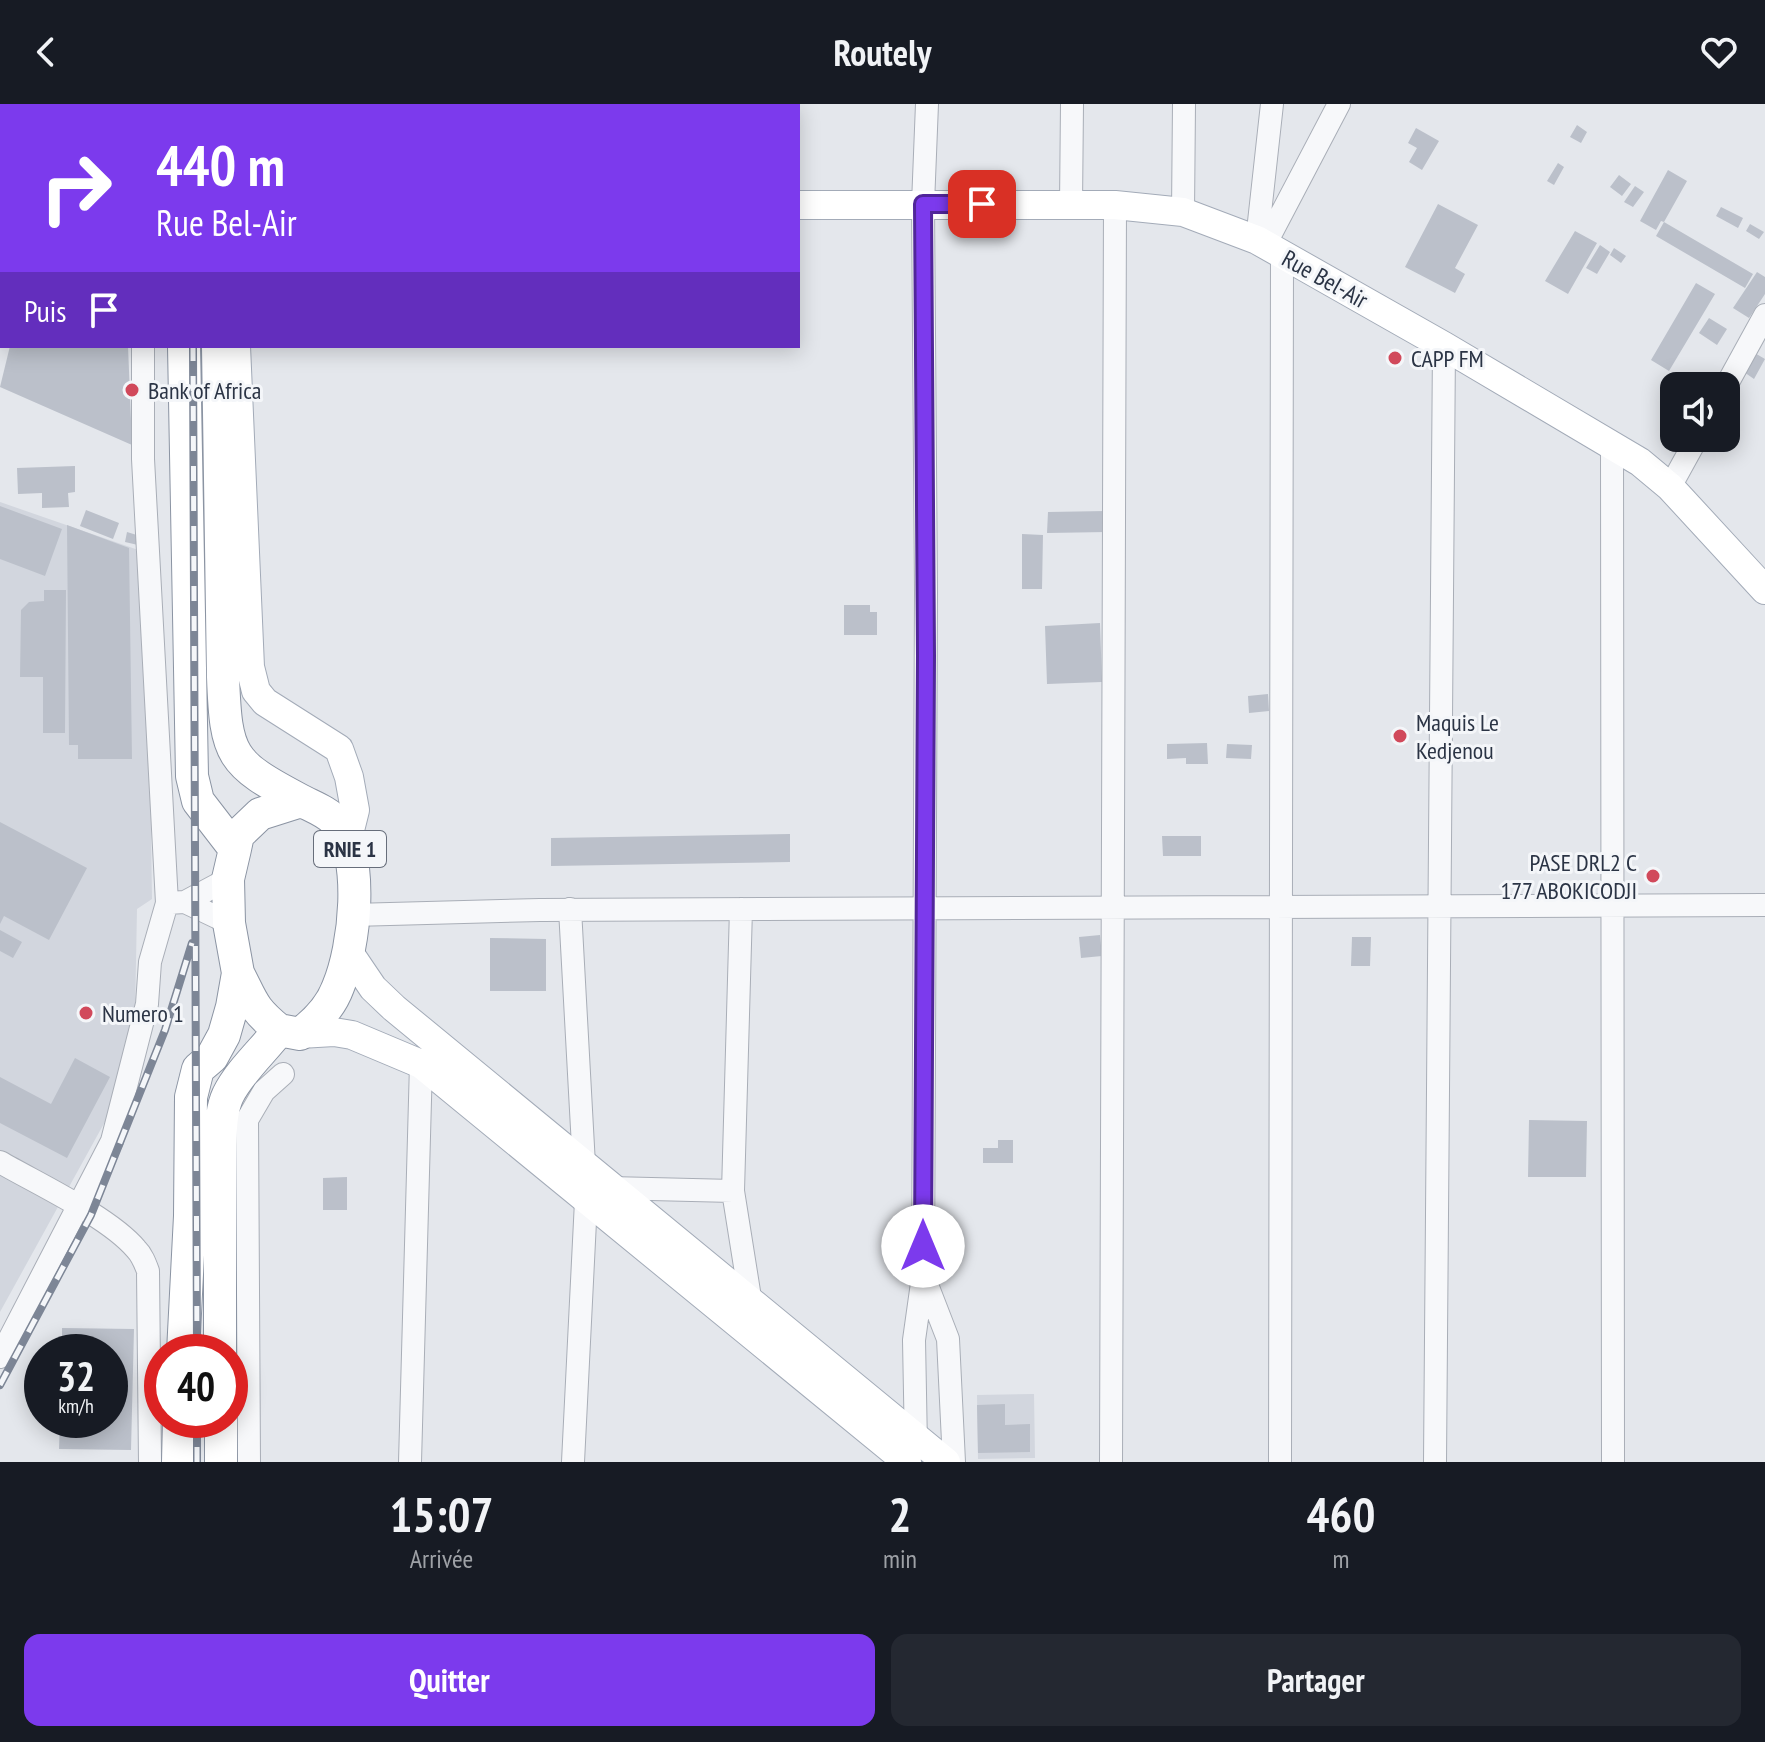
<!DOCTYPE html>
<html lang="fr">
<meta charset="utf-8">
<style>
body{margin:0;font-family:"PT Sans Narrow",sans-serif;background:#242831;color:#f1f3f6;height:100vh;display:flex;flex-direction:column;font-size:30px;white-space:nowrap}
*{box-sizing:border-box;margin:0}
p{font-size:26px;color:#9ea1a6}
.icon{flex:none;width:44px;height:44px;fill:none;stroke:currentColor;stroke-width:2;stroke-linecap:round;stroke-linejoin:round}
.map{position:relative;height:1358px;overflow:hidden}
.panel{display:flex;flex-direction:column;background:#171b24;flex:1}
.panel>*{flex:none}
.guide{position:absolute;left:0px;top:0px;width:800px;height:244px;box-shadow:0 4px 20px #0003;background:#7c3aed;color:#fff;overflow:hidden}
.fabs{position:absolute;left:1660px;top:268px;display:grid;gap:16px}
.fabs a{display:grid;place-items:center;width:80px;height:80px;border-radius:16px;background:#171b24;box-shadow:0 4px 20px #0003;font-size:40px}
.speed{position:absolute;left:24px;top:1230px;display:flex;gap:16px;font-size:40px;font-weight:700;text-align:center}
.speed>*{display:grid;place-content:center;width:104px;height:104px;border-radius:50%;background:#171b24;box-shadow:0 4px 20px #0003;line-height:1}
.speed small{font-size:20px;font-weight:400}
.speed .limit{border:12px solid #d22;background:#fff;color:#111}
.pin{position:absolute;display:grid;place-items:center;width:68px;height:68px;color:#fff;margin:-34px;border-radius:16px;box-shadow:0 4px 12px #0006}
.me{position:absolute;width:88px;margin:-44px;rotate:0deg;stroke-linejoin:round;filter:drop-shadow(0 0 6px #0008)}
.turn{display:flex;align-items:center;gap:28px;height:168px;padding:0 24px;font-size:36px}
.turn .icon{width:104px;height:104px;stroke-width:2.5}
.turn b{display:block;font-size:56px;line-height:68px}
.then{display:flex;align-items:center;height:76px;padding:0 24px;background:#0003;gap:16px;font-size:30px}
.eta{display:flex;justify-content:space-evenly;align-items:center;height:136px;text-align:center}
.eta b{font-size:48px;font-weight:700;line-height:56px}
.button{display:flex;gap:16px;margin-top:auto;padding:16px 24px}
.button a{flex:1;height:92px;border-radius:16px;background:#7c3aed;color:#fff;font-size:32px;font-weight:700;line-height:92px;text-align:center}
.button a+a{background:#242831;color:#f1f3f6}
header{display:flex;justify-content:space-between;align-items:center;height:104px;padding:0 24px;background:#171b24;font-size:36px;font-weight:700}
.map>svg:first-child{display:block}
.built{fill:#d2d6de}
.green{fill:#c9d6c5}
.building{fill:#bbc0ca}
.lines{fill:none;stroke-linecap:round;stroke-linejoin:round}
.minor-casing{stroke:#a9aeb7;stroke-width:24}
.major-casing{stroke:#a3abb8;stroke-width:30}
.highway-casing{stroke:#8b94a3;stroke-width:34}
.minor{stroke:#f7f8fa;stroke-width:22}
.major{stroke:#fff;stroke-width:28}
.highway{stroke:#fff;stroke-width:32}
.rail-casing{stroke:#7d8696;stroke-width:8}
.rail{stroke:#f4f6f9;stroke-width:5;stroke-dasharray:15;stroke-linecap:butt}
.route-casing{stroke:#51269a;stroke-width:20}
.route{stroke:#7c3aed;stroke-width:14}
.poi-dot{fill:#d1495b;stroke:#f4f6f9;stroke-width:3}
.labels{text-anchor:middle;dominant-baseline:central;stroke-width:6;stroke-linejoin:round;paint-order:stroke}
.shield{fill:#f4f6f9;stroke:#676e7b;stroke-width:2}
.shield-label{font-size:22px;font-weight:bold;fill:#2b3445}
.street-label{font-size:24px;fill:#2b3445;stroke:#f4f6f9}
.poi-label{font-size:24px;fill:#2b3445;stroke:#f4f6f9;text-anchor:start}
</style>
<header><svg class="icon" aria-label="back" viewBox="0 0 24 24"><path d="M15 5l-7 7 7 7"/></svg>Routely<svg class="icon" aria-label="heart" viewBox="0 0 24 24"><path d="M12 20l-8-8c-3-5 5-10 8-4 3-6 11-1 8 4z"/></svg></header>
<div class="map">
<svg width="1765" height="1358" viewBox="0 0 1765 1358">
<rect width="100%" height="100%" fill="#e4e7ec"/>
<path class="built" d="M0 398 147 449 152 795 137 805 134 965 0 1208Z
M1034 1290 1035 1354 978 1355 977 1291Z"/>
<path class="green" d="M255 0H679V2Z"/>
<path class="building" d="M1577 21 1587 28 1581 39 1570 33Z
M1416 24 1439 37 1422 66 1409 58 1417 44 1408 39Z
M1558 59 1564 63 1554 81 1547 77Z
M1668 66 1687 77 1664 118 1661 117 1656 126 1640 117Z
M1619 71 1631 80 1622 92 1610 83Z
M1635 82 1644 88 1633 103 1624 98Z
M1438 100 1478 121 1455 164 1465 170 1455 189 1405 163Z
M1721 103 1743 114 1738 124 1716 112Z
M1664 118 1753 170 1745 184 1656 132Z
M1750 120 1764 128 1759 135 1746 127Z
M1575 127 1597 139 1568 190 1545 177Z
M1600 141 1610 148 1597 170 1586 164Z
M1614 144 1626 152 1621 159 1610 151Z
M1757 168 1765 173V190L1749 214 1733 204Z
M1696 179 1715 190 1669 267 1651 256Z
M1709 214 1727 225 1717 241 1699 229Z
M10 242H128L132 341 0 283Z
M1753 248 1765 255 1754 275 1741 266Z
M75 362V388L68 389 69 403 42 404V389L18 390 17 364Z
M0 402 62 425 45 472 0 455Z
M86 406 119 419 113 435 80 422Z
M1106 407 1107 428 1047 429 1048 408Z
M67 421 129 444 132 655H78V641H69Z
M127 428 140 432 138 441 125 438Z
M1022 430 1043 431 1042 485H1022Z
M44 486H66L65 629H43V573H20L21 506 29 498 44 497Z
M844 501H870V508H877V531H844Z
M1100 519 1102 578 1047 580 1045 522Z
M1268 590 1269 607 1249 609 1248 592Z
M1207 639 1208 660H1186V654L1167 655V640Z
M1227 640 1252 641 1251 655 1226 654Z
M0 718 87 764 49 836 4 812 0 820Z
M790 730V758L551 762V734Z
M1162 732H1201V752H1163Z
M0 826 22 838 13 854 0 847Z
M1100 831 1102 852 1081 854 1079 833Z
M1352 833H1371L1370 862H1351Z
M490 834 546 835V887H490Z
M75 954 110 973 67 1054 0 1019V973L51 1000Z
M1529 1016 1587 1017 1586 1073H1528Z
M998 1036H1013V1059H983V1044H998Z
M347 1073V1106H323V1074Z
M62 1224 134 1225 131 1346 59 1345 60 1316H110V1248H62Z
M1005 1300V1321L1030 1320V1348L978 1349 977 1301Z"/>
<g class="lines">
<defs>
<path id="minor" d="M145 2V0
M0 9 2 10
M1071 101 1072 0
M1183 108 1184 0
M1257 136 1272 0
M1265 141 1339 0
M1726 282 1765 211
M1612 340 1613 1358
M1670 383 1697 334
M185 798 229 819
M167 799 185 798 228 775
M570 805 584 1061
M741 805 733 1087 751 1200
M353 811 540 806 1765 801
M0 1058C38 1080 109 1113 136 1145 142 1151 145 1159 148 1167L150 1358
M610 1084 733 1087
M924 1173 948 1235 954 1358
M0 1253 112 1037 147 900 150 858 167 799 143 355V242
M916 1342 914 1236 923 1172 926 488 923 100 927 0
M249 1358 247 1016 264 987 283 970
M410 1358 421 960
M573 1358 586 1097
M1111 1358 1115 101
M1280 1358 1282 151
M1435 1358 1444 242"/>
<path id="major" d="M798 101H1115L1183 108 1257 136 1444 242 1640 358 1670 383 1765 486
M236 242 250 563 256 587 265 598 339 645 349 673 355 706 348 734
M348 847 373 884 394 904 946 1358
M300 930 334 928 352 931 421 960 907 1358"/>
<path id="highway" d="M213 0V2
M184 2V0
M184 242 192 672 198 697 235 745
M218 242 223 573C226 652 230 659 300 696 311 702 328 708 336 718 365 752 355 843 338 883 331 902 316 918 300 930L279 926C263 947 240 967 228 991 221 1006 221 1024 220 1041V1248
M238 869C253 898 252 904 279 926
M183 1248 190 1112 191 993 198 965 212 953 224 931 232 903 238 869 229 819 228 775 235 745 238 731 260 710 301 697
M221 1316V1358
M178 1358 179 1316"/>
</defs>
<use href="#minor" class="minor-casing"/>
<use href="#major" class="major-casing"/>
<use href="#highway" class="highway-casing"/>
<use href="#minor" class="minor"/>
<use href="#major" class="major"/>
<use href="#highway" class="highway"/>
<defs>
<path id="rail" d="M163 0 164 2
M193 242 197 1248
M0 1281 91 1111 165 926 192 839
M197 1358V1316"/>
</defs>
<use href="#rail" class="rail-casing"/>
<use href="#rail" class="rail"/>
</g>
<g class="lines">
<defs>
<path id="route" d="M923 1142 926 551 923 100H982"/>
</defs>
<use href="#route" class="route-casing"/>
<use href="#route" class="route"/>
</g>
<g class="poi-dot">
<circle cx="1395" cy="254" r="8"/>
<circle cx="132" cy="286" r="8"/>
<circle cx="1400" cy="632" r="8"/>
<circle cx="1653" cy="772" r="8"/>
<circle cx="86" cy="909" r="8"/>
</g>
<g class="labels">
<rect class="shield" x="314" y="727" width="72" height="36" rx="6"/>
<g class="shield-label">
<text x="350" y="745">RNIE 1</text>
</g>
<g class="street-label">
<text transform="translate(1325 175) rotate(29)">Rue Bel-Air</text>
</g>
<g class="poi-label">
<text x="1411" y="254">CAPP FM</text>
<text x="148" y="286">Bank of Africa</text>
<text x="1416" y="618">Maquis Le<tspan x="1416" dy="28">Kedjenou</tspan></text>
<text x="1637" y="758" text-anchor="end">PASE DRL2 C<tspan x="1637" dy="28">177 ABOKICODJI</tspan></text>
<text x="102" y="909">Numero 1</text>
</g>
</g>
</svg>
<div class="fabs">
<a><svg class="icon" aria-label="sound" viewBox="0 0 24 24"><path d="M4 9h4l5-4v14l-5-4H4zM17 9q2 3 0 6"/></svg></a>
</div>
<div class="speed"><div>32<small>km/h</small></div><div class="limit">40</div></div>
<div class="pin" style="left:982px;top:100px;background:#d93025"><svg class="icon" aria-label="arrive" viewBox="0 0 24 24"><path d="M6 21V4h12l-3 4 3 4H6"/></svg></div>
<svg class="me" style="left:923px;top:1142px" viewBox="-20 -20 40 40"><circle r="19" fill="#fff"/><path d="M0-13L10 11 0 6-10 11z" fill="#7c3aed"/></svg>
<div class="guide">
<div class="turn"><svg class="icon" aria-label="right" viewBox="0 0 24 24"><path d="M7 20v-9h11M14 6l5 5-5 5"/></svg><div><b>440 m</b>Rue Bel-Air</div></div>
<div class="then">Puis<svg class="icon" aria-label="arrive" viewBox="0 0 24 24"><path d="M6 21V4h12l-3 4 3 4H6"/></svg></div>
</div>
</div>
<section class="panel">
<div class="eta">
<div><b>15:07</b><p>Arrivée</p></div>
<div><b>2</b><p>min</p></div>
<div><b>460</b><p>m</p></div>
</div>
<div class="button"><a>Quitter</a><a>Partager</a></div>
</section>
